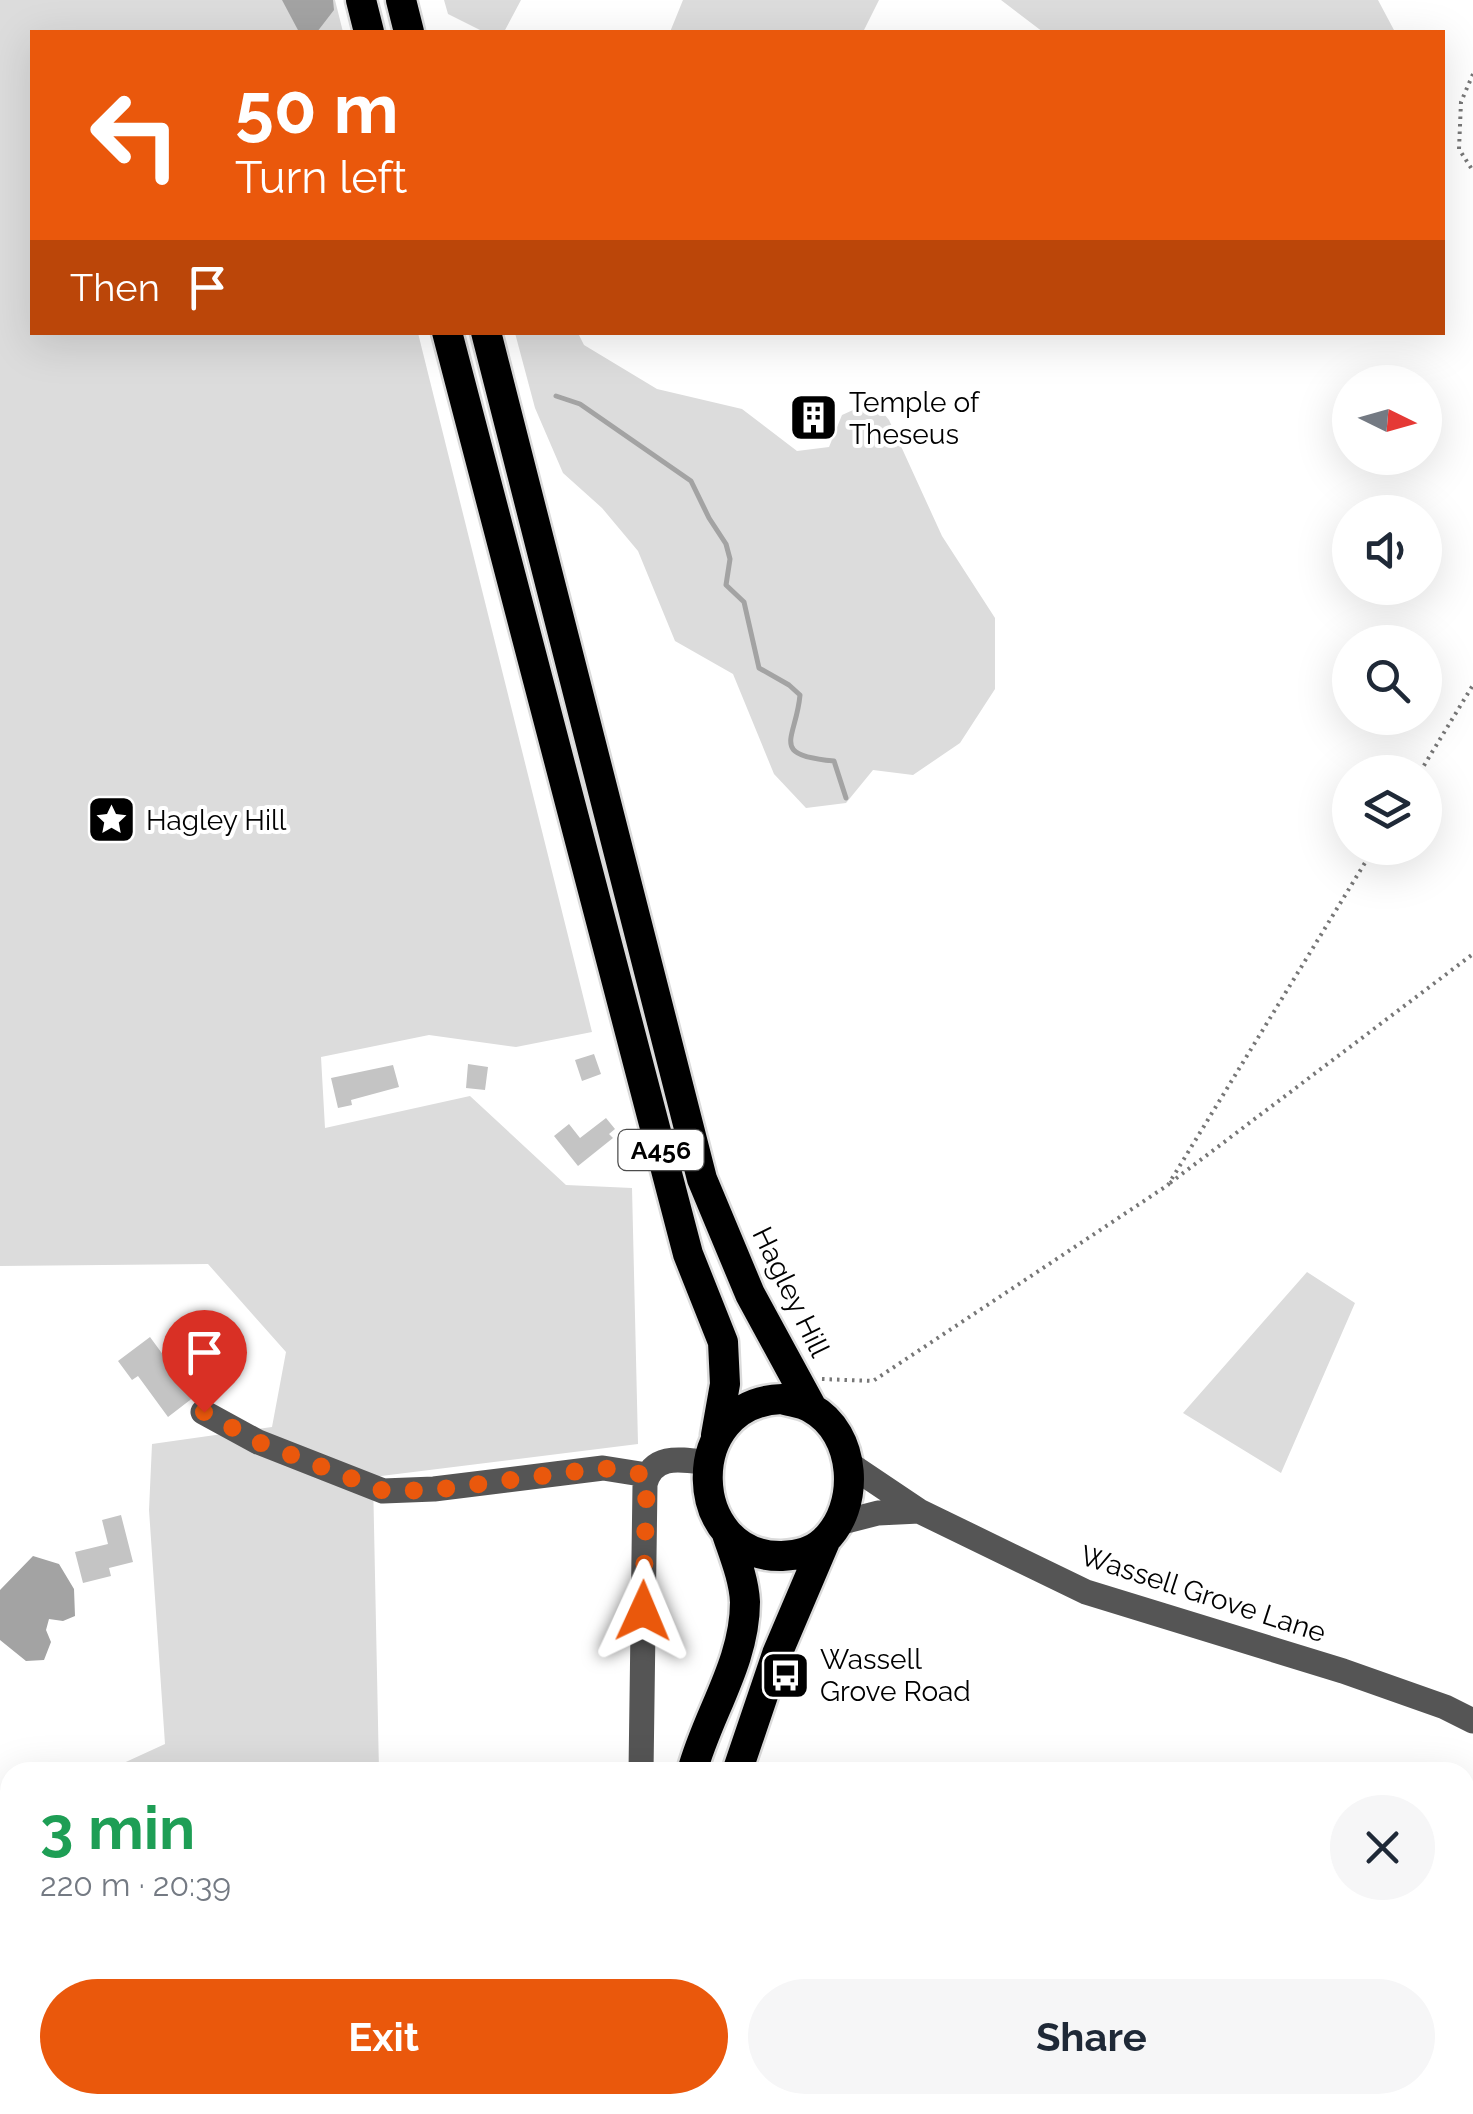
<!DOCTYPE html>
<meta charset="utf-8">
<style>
body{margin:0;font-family:Raleway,sans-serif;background:#f6f6f7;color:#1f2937;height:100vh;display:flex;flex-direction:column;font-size:38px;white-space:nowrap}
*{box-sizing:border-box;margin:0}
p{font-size:32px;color:#747a83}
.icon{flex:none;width:55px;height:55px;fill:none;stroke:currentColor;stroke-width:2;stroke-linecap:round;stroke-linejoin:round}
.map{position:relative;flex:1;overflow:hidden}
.side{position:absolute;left:0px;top:1762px;width:1475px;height:352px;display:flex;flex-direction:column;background:#fff;border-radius:30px 30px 0 0;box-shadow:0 10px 40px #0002}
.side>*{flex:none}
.hud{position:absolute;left:30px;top:30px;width:1415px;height:305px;border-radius:0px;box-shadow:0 10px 40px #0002;background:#ea580c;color:#fff;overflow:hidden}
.needle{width:65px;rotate:95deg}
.buttons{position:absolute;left:1332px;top:365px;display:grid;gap:20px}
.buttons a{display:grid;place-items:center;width:110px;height:110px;border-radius:50%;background:#fff;box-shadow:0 10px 40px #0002;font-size:50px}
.pin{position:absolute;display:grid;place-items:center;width:85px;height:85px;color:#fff;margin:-102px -42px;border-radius:50% 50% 50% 0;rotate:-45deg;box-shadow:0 0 10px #0007}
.pin .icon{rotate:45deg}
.me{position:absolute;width:110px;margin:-55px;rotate:1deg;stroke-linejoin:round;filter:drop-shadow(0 0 8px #0008)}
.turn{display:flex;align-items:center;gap:35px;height:210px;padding:0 40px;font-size:45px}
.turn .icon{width:130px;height:130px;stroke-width:2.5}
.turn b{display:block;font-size:70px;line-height:85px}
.then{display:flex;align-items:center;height:95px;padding:0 40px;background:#0003;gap:20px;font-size:38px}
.round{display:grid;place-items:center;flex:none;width:105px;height:105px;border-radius:52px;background:#f6f6f7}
.headline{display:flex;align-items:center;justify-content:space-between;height:170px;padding:0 40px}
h1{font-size:60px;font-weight:700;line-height:75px;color:#1e9e55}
.primary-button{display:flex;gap:20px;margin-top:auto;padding:20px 40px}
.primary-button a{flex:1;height:115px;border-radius:60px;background:#ea580c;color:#fff;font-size:40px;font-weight:700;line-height:115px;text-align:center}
.primary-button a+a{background:#f6f6f7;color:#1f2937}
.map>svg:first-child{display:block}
.green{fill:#dcdcdc}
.water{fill:#a3a3a3}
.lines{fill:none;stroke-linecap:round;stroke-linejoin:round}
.stream{stroke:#a3a3a3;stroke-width:5}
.building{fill:#c4c4c4}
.highway-casing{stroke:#dbdbdb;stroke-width:35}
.path{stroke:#777;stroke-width:4;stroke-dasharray:2.5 5;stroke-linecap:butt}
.minor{stroke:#555;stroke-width:25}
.highway{stroke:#000;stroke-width:30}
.route{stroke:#ea580c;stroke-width:18;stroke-dasharray:0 32.4}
.labels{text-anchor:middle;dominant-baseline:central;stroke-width:8;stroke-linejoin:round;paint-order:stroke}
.shield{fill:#fff;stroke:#4c4c4c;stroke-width:2.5}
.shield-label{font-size:25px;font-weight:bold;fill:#000}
.poi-label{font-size:28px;fill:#000;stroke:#fff;text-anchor:start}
.street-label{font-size:28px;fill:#000;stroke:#fff}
</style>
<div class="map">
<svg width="1473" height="2114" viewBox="0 0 1473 2114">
<rect width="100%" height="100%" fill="#fff"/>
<path class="green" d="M0 0H335L343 32H32V332L418 333 592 1032 516 1047 429 1035 321 1057 325 1128 470 1096 566 1185 632 1188 638 1444 373 1477 379 1772H104L165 1744 149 1510 152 1444 272 1427 286 1352 208 1264 0 1266Z
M444 0H521L504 32H484L448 14Z
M683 0H879L863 32H670Z
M1001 0H1378L1395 32H1043Z
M515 333H578L584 345 657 389 742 409 797 451 829 447 842 415 873 401 889 420 942 536 995 618V689L960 743 913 775 873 770 846 803 806 808 774 774 733 674 675 641 638 551 602 508 563 473 535 408Z
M1307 1272 1355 1303 1281 1473 1183 1413Z
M1473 1792V2114H1089L1100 2105H1465V1799Z
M10 1802V2054L0 2058V1804Z"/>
<path class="water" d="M282 0H333L334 10 317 32H299Z
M33 1556 59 1564 74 1589 75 1616 63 1621 49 1619 46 1630 51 1642 44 1660 26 1661 0 1640V1590Z"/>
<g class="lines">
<path class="stream" d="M556 396 580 404 691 481 709 518 726 544 730 559 726 585 744 602 759 668 789 685 800 695C796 740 768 755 834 761L846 798"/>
</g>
<path class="building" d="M810 402 828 409 818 435 800 428Z
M594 1054 601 1074 582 1081 575 1060Z
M468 1064 488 1067 485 1090 466 1088Z
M393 1065 399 1087 351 1100 352 1105 338 1108 331 1078Z
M606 1118 615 1129 609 1134 613 1138 578 1166 554 1136 569 1124 580 1138Z
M150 1337 194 1397 168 1417 138 1376 132 1380 118 1361Z
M121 1515 133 1562 109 1568 111 1576 83 1583 75 1552 108 1544 102 1520Z"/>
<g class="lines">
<defs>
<path id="highway" d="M361 0 369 32
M401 0 409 32
M447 332 688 1254 723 1342 725 1384 716 1435
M486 332 702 1179 750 1294 812 1408
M782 1399C791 1402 803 1403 811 1408 857 1433 861 1507 824 1541 812 1552 799 1555 782 1556 686 1558 680 1402 782 1399Z
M692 1772C707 1715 745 1663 745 1602 744 1579 734 1555 727 1534
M737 1772 777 1654 826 1539
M662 2105V2114
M702 2105V2114"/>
</defs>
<use href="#highway" class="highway-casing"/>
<path class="path" d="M1473 74 1461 102 1459 149 1473 171
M1420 772 1473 685
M1170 1183 1473 954
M822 1379 873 1381 1168 1185 1374 848
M368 2114 373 2105"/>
<path class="minor" d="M203 1412 258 1442 383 1491 434 1489 603 1468 647 1475
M849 1464 919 1511 1086 1592 1343 1671 1445 1707 1473 1721
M839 1523 878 1513 919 1511
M641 1772 645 1484C653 1452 684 1460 709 1463
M586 2114 588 2105"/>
<use href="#highway" class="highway"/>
</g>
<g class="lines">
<path class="route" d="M204 1412 258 1442 384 1491 434 1490 602 1468 647 1475 643 1611"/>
</g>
<defs>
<symbol id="building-square" viewBox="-11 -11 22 22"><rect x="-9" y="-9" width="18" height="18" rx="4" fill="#000" stroke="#fff"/><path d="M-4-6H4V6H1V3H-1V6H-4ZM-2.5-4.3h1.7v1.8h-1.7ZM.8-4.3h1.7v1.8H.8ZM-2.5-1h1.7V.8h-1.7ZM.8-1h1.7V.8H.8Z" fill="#fff"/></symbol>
<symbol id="sight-square" viewBox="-11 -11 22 22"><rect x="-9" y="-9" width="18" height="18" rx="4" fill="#000" stroke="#fff"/><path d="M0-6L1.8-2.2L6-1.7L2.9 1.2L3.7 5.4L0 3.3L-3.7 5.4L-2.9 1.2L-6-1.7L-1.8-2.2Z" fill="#fff"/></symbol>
<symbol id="bus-square" viewBox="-11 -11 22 22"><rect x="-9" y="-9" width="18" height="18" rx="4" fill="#000" stroke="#fff"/><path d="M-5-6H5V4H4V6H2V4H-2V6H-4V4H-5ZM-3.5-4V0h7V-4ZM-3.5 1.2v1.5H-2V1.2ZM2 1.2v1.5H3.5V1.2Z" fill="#fff"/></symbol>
</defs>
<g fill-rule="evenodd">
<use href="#building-square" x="786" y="390" width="55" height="55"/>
<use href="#sight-square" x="84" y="792" width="55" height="55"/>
<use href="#bus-square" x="758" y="1648" width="55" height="55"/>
</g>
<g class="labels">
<rect class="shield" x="618.5" y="1130" width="85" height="40" rx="8"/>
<g class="shield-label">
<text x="661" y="1150">A456</text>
</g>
<g class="poi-label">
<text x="849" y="402">Temple of<tspan x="849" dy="32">Theseus</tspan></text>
<text x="146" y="820">Hagley Hill</text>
<text x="820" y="1659">Wassell<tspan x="820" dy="32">Grove Road</tspan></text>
</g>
<g class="street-label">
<text transform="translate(791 1292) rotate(64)">Hagley Hill</text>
<text transform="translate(1203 1594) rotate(18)">Wassell Grove Lane</text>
</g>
</g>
</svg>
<div class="buttons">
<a><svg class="needle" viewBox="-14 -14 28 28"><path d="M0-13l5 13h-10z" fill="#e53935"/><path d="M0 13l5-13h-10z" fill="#747a83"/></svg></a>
<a><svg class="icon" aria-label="sound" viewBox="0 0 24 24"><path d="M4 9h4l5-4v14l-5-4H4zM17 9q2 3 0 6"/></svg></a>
<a><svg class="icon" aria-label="search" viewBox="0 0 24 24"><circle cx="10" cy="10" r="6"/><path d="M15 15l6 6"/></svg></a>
<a><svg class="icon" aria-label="layers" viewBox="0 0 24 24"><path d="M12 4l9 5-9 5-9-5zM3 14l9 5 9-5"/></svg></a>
</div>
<div class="pin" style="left:204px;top:1412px;background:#d93025"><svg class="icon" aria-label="arrive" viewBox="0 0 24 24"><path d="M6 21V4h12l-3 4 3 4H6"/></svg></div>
<svg class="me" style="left:643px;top:1611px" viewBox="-20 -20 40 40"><path d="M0-17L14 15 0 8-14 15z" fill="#ea580c" stroke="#fff" stroke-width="4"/></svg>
<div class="hud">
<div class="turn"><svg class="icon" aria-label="left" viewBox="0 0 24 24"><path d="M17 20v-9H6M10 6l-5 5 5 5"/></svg><div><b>50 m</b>Turn left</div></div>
<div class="then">Then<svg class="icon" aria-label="arrive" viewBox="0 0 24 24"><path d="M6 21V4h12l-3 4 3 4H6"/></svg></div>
</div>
<section class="side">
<div class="headline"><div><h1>3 min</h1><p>220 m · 20:39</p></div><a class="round"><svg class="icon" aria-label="close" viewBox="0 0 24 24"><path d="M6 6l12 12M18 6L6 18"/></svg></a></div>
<div class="primary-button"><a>Exit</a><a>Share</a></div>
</section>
</div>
